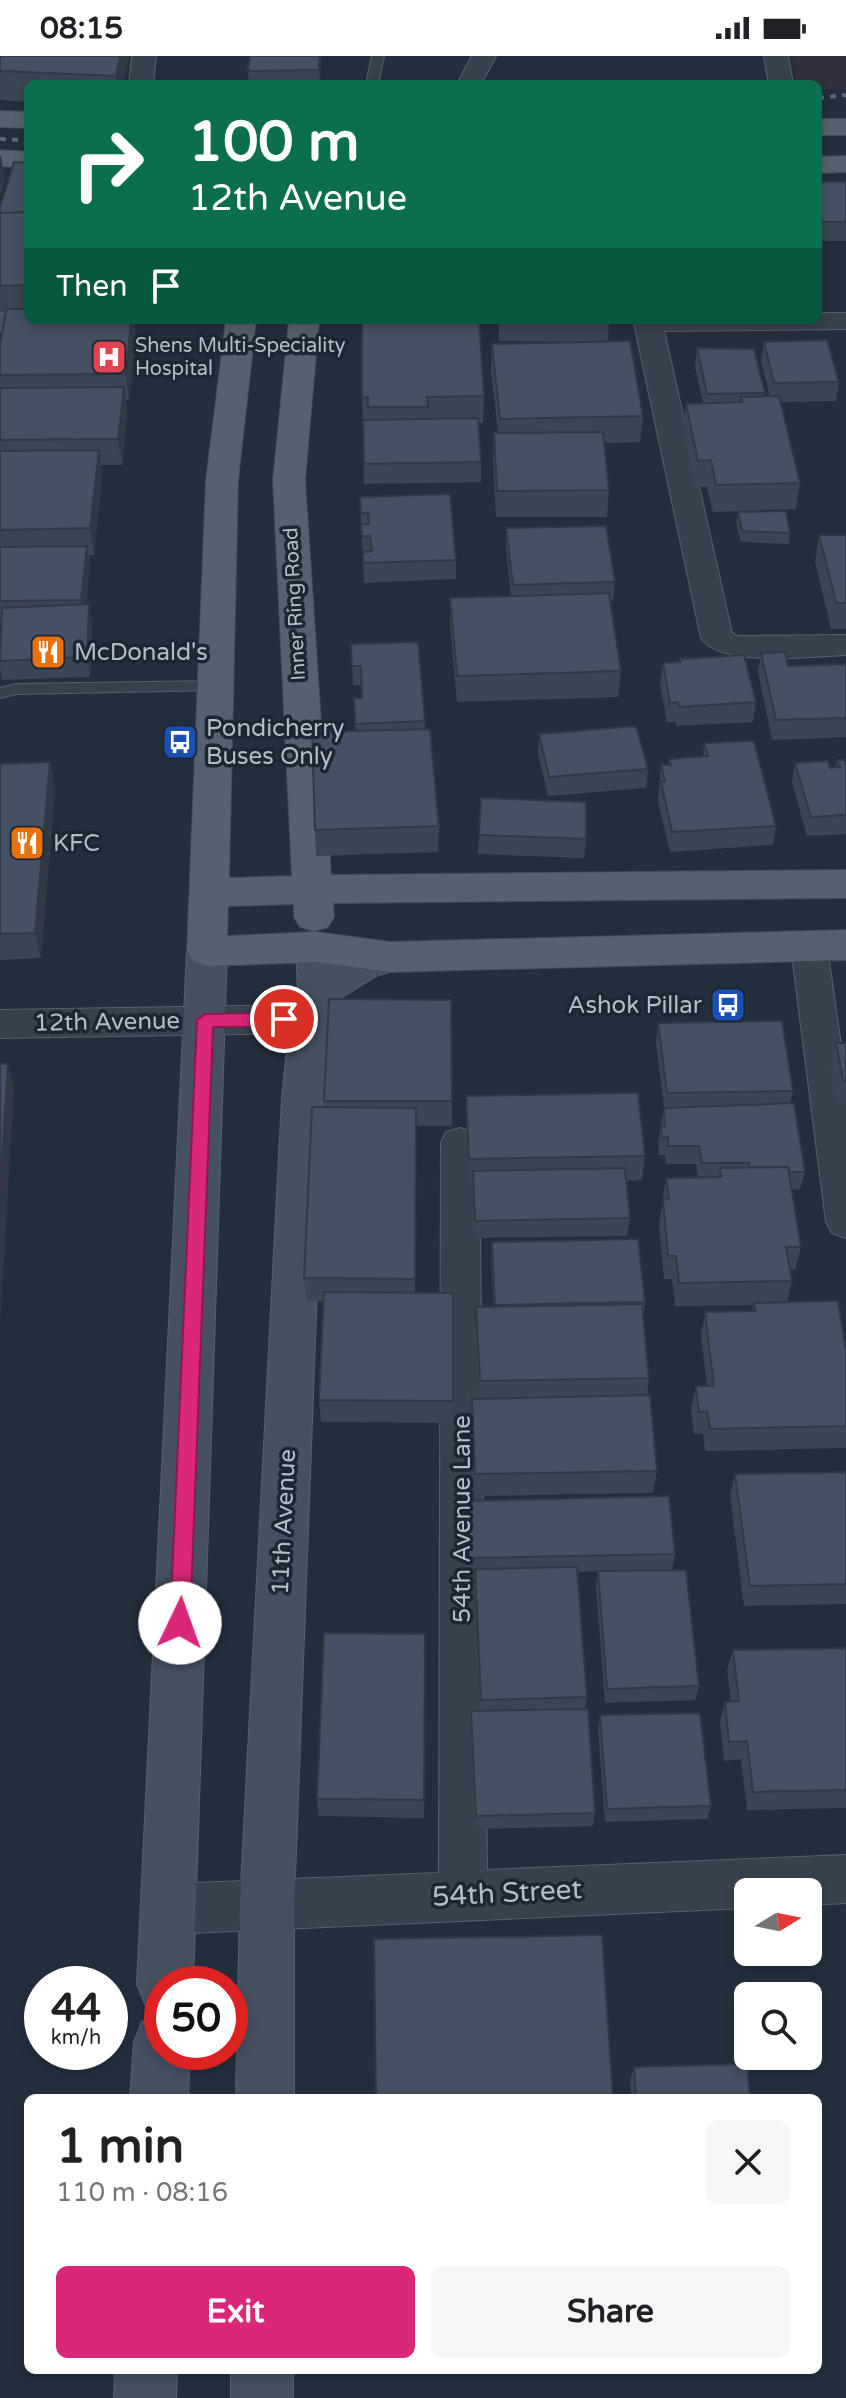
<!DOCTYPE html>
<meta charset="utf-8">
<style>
body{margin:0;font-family:"Varela Round",sans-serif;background:#f6f6f6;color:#202124;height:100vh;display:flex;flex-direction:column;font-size:30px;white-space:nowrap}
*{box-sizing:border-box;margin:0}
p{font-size:26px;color:#757577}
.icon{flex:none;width:44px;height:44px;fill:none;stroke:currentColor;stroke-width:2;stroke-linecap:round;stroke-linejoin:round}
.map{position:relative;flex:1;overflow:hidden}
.sheet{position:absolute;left:24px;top:2038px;width:798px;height:280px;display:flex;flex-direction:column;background:#fff;border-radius:12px;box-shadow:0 4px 12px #0003}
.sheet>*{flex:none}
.hud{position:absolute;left:24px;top:24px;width:798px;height:244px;border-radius:12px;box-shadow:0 4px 12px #0003;background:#0b6e4f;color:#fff;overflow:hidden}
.needle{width:52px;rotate:80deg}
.controls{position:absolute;left:734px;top:1822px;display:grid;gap:16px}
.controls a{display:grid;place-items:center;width:88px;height:88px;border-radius:12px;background:#fff;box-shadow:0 4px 12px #0003;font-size:40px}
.speed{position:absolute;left:24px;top:1910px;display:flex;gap:16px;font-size:40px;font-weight:700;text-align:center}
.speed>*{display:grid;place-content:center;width:104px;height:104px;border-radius:50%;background:#fff;box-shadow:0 4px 12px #0003;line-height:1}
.speed small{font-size:20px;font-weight:400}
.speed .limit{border:12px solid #d22;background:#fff;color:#111}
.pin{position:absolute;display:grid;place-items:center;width:68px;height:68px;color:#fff;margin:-34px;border:4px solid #fff;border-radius:50%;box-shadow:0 2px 8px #0007}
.me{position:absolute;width:88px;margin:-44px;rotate:3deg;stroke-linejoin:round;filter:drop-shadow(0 0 6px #0008)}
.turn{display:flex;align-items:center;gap:28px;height:168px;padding:0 32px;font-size:36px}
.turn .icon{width:104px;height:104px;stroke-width:2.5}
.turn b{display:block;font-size:56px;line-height:68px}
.then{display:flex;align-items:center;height:76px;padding:0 32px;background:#0003;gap:16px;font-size:30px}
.round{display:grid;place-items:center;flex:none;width:84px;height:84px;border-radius:12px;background:#f6f6f6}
.head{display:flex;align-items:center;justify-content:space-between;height:136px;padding:0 32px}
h1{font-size:48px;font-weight:800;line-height:60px}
.button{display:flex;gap:16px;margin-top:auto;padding:16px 32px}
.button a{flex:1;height:92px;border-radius:12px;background:#db2777;color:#fff;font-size:32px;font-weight:800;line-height:92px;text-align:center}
.button a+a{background:#f6f6f6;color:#202124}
.status{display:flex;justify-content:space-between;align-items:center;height:56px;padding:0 40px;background:#fff;direction:ltr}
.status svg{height:22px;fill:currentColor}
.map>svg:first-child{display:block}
.medical{fill:#32303f}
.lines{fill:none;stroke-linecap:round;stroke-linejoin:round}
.lane-casing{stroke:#565f6c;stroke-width:2}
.street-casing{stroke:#565f6c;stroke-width:2}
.secondary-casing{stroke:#565f6c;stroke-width:2}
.primary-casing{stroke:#414a57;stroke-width:2}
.lane{fill:#38414e;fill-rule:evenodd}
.street{fill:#38414e;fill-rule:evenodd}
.secondary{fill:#465061;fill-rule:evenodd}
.primary{fill:#56606e;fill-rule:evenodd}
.rail{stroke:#5a6575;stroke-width:4;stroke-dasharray:6 6;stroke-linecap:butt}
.wall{fill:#3b4654}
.shaded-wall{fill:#303945}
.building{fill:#455162;stroke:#303945;stroke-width:2}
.route{fill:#db2777;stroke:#8e194d;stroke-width:2}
.labels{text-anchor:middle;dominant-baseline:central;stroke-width:7;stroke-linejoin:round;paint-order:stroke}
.far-poi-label{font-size:20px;fill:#b4bcc9;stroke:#1d2633;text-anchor:start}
.far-street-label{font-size:20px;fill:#b4bcc9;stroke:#1d2633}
.poi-label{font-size:24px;fill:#b4bcc9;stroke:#1d2633;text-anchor:start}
.street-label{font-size:24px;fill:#b4bcc9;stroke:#1d2633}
.near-street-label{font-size:28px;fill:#b4bcc9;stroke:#1d2633}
</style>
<div class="status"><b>08:15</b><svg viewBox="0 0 49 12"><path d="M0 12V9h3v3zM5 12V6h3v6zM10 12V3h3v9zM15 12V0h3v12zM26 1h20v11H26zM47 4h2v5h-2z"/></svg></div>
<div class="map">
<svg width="846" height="2342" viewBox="0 0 846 2342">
<rect width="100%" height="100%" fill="#242f3e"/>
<path class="medical" d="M792 0H846V33H818V28H798Z"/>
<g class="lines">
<defs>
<path id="lane" d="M372 0H384L378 28H366Z
M216 625 224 630 222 634 16 638 0 642V632L16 628Z"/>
<path id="street" d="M132 0H156L153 28H129Z
M472 0H496L481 28H457Z
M764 0H788L793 28H769Z
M818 257H846V273L664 275 732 577 738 580 846 579V599C812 600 720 612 701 582L634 267 636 264H818Z
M809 878 822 882 827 891 846 1025V1182L832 1177 826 1166 791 891 796 882Z
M310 949 323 953 329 963 323 973 310 977 0 982V954Z
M460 1072 474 1076 479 1087 487 1814 846 1799V1847L808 1849V1836H748V1852L168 1878 151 1870 143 1853 151 1836 168 1828 439 1817 441 1087 446 1076Z"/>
<path id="secondary" d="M28 255V264H55L51 270 0 275V257Z
M316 876 330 881 336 891 337 906 391 886 405 891 411 901 405 911 376 920 336 945 330 963 324 1043 294 1849V2042H236L240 1849 282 1043 290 963 298 936 296 891 302 881Z
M207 880 221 885 227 895 193 1928H162V1954L145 1948 137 1928 187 895 193 885Z
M162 1958V1996H190L188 2042H130L134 1986 142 1966Z
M115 2314H177L176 2342H114Z
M231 2314H293V2342H231Z"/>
<path id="primary" d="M0 55 28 56V72L0 71Z
M818 63H846V79H818Z
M0 94 28 96V112L0 110Z
M846 100V116L818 117V101Z
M226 264H256L238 424 229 822 292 820 273 424 289 264H319L305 424 331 819 846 814V842L333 847 334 861 328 871 314 875 300 871 294 861V848L228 850 227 880 316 876 391 886 846 874V904L391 916 316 906 207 910 193 905 187 895 206 424Z"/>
</defs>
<use href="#lane" class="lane-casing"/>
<use href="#street" class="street-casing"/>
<use href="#secondary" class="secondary-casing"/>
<use href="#primary" class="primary-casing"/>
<use href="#lane" class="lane"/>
<use href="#street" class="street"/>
<use href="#secondary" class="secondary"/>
<use href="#primary" class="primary"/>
<path class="rail" d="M818 42 846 39
M0 83 28 84"/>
</g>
<path class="wall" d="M0 0H129L123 28H28V46L0 44Z
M321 0 320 28H249L248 15Z
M28 107V264L136 278 129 344H126L127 357 122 409H101L102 420 94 499H89L90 509 86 548 92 567 90 621 2 624 0 613 1 564H0V290L6 256H0V151Z
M818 126H846V185H819Z
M499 264H609L608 285 643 360 640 386 604 387 609 434 607 461H496L493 403 494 377H498L491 314 492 288 587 286 499 285Z
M764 286 839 326 836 345 780 346 800 427 796 453 713 456 707 431H694L683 374 686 348 703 347 695 311 697 292 765 337 764 340H770L761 305Z
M484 340 483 367H478L481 406V426L364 428 362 342Z
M360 441 456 504V523L364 527Z
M738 456 790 477 789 488 741 486 736 467Z
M506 472 615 526 613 545H610L621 615 618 641 457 646 450 568V542L511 540 506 492Z
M819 479H846V573H831L815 506Z
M351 588 425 665V673L439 770 438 796 316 800 315 774 355 675 354 642H362L361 629H353Z
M761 597 788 610 846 608V681L772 684 758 616Z
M680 603 756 646 753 666 676 670V666H667L660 627 663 607 680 606Z
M539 678 648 713 646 732 548 740 538 697Z
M704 687 776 770 773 789 670 796 658 745 661 709H668L669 703 703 701Z
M837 704H846V778L807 780 792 726 795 707 830 712H836Z
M0 708 55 732 41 902 0 904Z
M479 779 586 783 584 802 478 798Z
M658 967 793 1035 790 1047 805 1116 800 1133 792 1134 801 1191 795 1214H790L792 1225 787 1246 846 1295V1392L705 1395 703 1377 694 1378 691 1353 696 1330H707L701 1279 705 1256 752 1255 754 1249 675 1250 672 1223H664L659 1168 666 1122 698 1121 696 1108H666L665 1099H659L658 1088 664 1051 656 986Z
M836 987H846V1049H837L830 1012Z
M466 1040 645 1100 642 1124 626 1125 630 1162 627 1180 475 1182 472 1127 468 1128 466 1065Z
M324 1045H452V1070H416L415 1236 453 1237V1367L321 1366 319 1344 324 1245H306L304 1222 324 1051Z
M492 1186 645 1246 643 1259 649 1322 647 1339 657 1415 653 1437 474 1440 471 1365 472 1343H479L476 1274V1251H494L491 1203Z
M846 1416V1548L744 1550 730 1439 735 1418Z
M466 1445 675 1498 672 1514 699 1630 695 1644 605 1647 596 1530 598 1515 577 1516 587 1641 585 1653 595 1757 593 1770 475 1773 470 1669 471 1655H481L475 1518H468L465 1460Z
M425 1578 424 1762 319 1760 317 1743Z
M846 1592V1752L747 1754 741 1703 724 1705 720 1665 725 1646 731 1645 727 1614 733 1594Z
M600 1659 711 1750 707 1763 605 1766 598 1673Z
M634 2011 750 2042H631L630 2025Z"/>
<path class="shaded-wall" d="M120 0H129L123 28H117L116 20Z
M319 0H321L320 28 319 14Z
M1 99 5 125 0 142V102Z
M131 264H134L136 278 129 344 126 318Z
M124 331 127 357 122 409 118 383Z
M99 394 102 420 94 499 90 472Z
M87 490 90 509 84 563 81 544Z
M89 548 92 567 90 621 87 601Z
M50 706 55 732 41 902 35 877Z
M8 1008 14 1033 0 1271V1135Z"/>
<path class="building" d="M0 0H120L116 20 0 15Z
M250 0H319V14L248 15Z
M14 106 28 107V156L0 157V151Z
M818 126H846V166H822L818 151Z
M28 156V229L0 230V157Z
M6 253H28V264H131L126 318 0 319V290Z
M362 264H479L484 340 427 341 428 351H368V341L362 342Z
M827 284 839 326 774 327 764 286Z
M630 285 643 360 500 363 492 288Z
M697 292 754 293 765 337 707 338Z
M124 331 118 383 0 384V332Z
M779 340 800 427 716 429 711 404 698 405 686 348 742 346 741 341Z
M478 362 481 406 364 408 363 364Z
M603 376 609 434 497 435 494 377Z
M99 394 90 472 0 474V395Z
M450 438 456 504 363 507V496L372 495 370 480H362L361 469 369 468 368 457H361L360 441Z
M786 455 790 477 742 475 738 456Z
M606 470 615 526 513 529 506 472Z
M819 479H846V547H836Z
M87 490 81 544 0 545V491Z
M609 537 621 615 457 620 450 542Z
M89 548 87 601 0 605 2 552Z
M418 586 425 665 355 668 354 642H362L361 610H352L351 588Z
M785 596 788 610 846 608V662L776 664 761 597Z
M744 599 756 646 679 651 678 646 670 647 663 607 681 606 680 603Z
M636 670 648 713 549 721 539 678Z
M430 673 439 770 315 774 312 676Z
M754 685 776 770 672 776 661 726 665 725 661 709H671L669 703 708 700 704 687Z
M837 704H846V759L811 761 795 707 828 705 830 712 840 711Z
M50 706 35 877 0 878V708Z
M481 742 586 746V783L479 779Z
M329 943 451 944 452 1045H324Z
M782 965 793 1035 667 1037 658 967Z
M836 987H846V1025H843Z
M0 1008H8L0 1135Z
M638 1037 645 1100 469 1103 466 1040Z
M794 1047 805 1116H789L788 1111H749V1107H702L699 1090H668V1081H662L661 1069 665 1070 664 1052Z
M312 1051 416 1052 415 1223 304 1222Z
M788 1111 801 1191H786L792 1225 679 1227 676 1200H668L663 1144 669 1143 666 1122 721 1121 720 1112Z
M625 1112 630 1162 475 1165 473 1115Z
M638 1183 645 1246 495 1249 492 1186Z
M324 1236 453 1237V1345L319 1344Z
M838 1245 846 1295V1370L710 1373 707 1355 699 1356 696 1330H714L705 1256 756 1255 754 1247Z
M642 1248 649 1322 480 1325 476 1251Z
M650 1339 657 1415 475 1418 472 1343Z
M846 1416V1528L750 1530 735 1418Z
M669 1440 675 1498 469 1502 466 1445Z
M577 1511 587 1641 481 1644 475 1513Z
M686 1514 699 1630 607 1633 598 1515Z
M324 1577 425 1578 424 1744 317 1743Z
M846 1592V1734L753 1736 747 1685 729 1686 725 1646 739 1645 733 1594Z
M588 1653 595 1757 476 1760 471 1655Z
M700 1657 711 1750 607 1753 600 1659Z
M602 1879 613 2042H376L374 1883Z
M747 2008 750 2042H636L634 2011Z"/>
<path class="route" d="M284 957 292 963 284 970 213 971 190 1567 187 1574 180 1577 173 1574 170 1567 197 964 205 958Z"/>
<defs>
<symbol id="hospital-square" viewBox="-11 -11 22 22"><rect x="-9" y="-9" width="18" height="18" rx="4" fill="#e0444e" stroke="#1d2633"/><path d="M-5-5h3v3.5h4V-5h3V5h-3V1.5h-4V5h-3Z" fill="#fff"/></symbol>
<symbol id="restaurant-square" viewBox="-11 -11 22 22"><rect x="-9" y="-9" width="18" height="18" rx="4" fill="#e8710a" stroke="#1d2633"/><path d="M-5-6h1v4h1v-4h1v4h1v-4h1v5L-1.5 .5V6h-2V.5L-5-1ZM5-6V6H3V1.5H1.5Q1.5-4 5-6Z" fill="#fff"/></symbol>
<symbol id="bus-square" viewBox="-11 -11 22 22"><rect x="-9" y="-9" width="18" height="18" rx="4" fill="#1a4fb4" stroke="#1d2633"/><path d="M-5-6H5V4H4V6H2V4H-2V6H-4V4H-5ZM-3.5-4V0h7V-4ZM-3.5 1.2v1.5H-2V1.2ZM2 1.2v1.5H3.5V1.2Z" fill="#fff"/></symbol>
</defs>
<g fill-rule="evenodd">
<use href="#hospital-square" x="89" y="281" width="40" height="40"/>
<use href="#restaurant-square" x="28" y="576" width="40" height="40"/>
<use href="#bus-square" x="160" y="666" width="40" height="40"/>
<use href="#restaurant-square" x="7" y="767" width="40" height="40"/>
<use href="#bus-square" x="708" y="929" width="40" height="40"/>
</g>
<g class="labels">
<g class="far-poi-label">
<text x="135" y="290">Shens Multi-Speciality<tspan x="135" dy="23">Hospital</tspan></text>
</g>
<g class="far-street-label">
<text transform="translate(295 548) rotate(-93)">Inner Ring Road</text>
</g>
<g class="poi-label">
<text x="74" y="596">McDonald's</text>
<text x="206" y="672">Pondicherry<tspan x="206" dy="28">Buses Only</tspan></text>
<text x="53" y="787">KFC</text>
<text x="702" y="949" text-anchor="end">Ashok Pillar</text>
</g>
<g class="street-label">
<text transform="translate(107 966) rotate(-1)">12th Avenue</text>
<text transform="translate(462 1463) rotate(-90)">54th Avenue Lane</text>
<text transform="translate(284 1466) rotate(-87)">11th Avenue</text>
</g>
<g class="near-street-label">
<text transform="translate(507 1837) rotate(-3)">54th Street</text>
</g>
</g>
</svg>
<div class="controls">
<a><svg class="needle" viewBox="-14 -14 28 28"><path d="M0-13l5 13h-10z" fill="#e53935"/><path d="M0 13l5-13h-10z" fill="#757577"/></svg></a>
<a><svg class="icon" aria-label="search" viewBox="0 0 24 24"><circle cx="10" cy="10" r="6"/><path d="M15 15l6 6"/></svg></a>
</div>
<div class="speed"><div>44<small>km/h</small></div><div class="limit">50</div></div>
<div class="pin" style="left:284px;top:963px;background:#d93025"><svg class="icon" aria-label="arrive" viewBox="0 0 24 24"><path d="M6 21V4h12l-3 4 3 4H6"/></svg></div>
<svg class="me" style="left:180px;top:1567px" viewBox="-20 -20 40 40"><circle r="19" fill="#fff"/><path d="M0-13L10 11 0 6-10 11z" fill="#db2777"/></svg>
<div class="hud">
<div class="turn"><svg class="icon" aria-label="right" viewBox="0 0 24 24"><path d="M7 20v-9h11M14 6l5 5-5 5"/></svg><div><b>100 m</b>12th Avenue</div></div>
<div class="then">Then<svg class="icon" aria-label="arrive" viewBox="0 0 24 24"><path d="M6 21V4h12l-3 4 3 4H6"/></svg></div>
</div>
<section class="sheet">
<div class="head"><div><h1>1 min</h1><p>110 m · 08:16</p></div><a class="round"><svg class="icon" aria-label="close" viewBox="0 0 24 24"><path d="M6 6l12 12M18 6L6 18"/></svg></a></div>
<div class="button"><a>Exit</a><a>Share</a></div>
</section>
</div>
